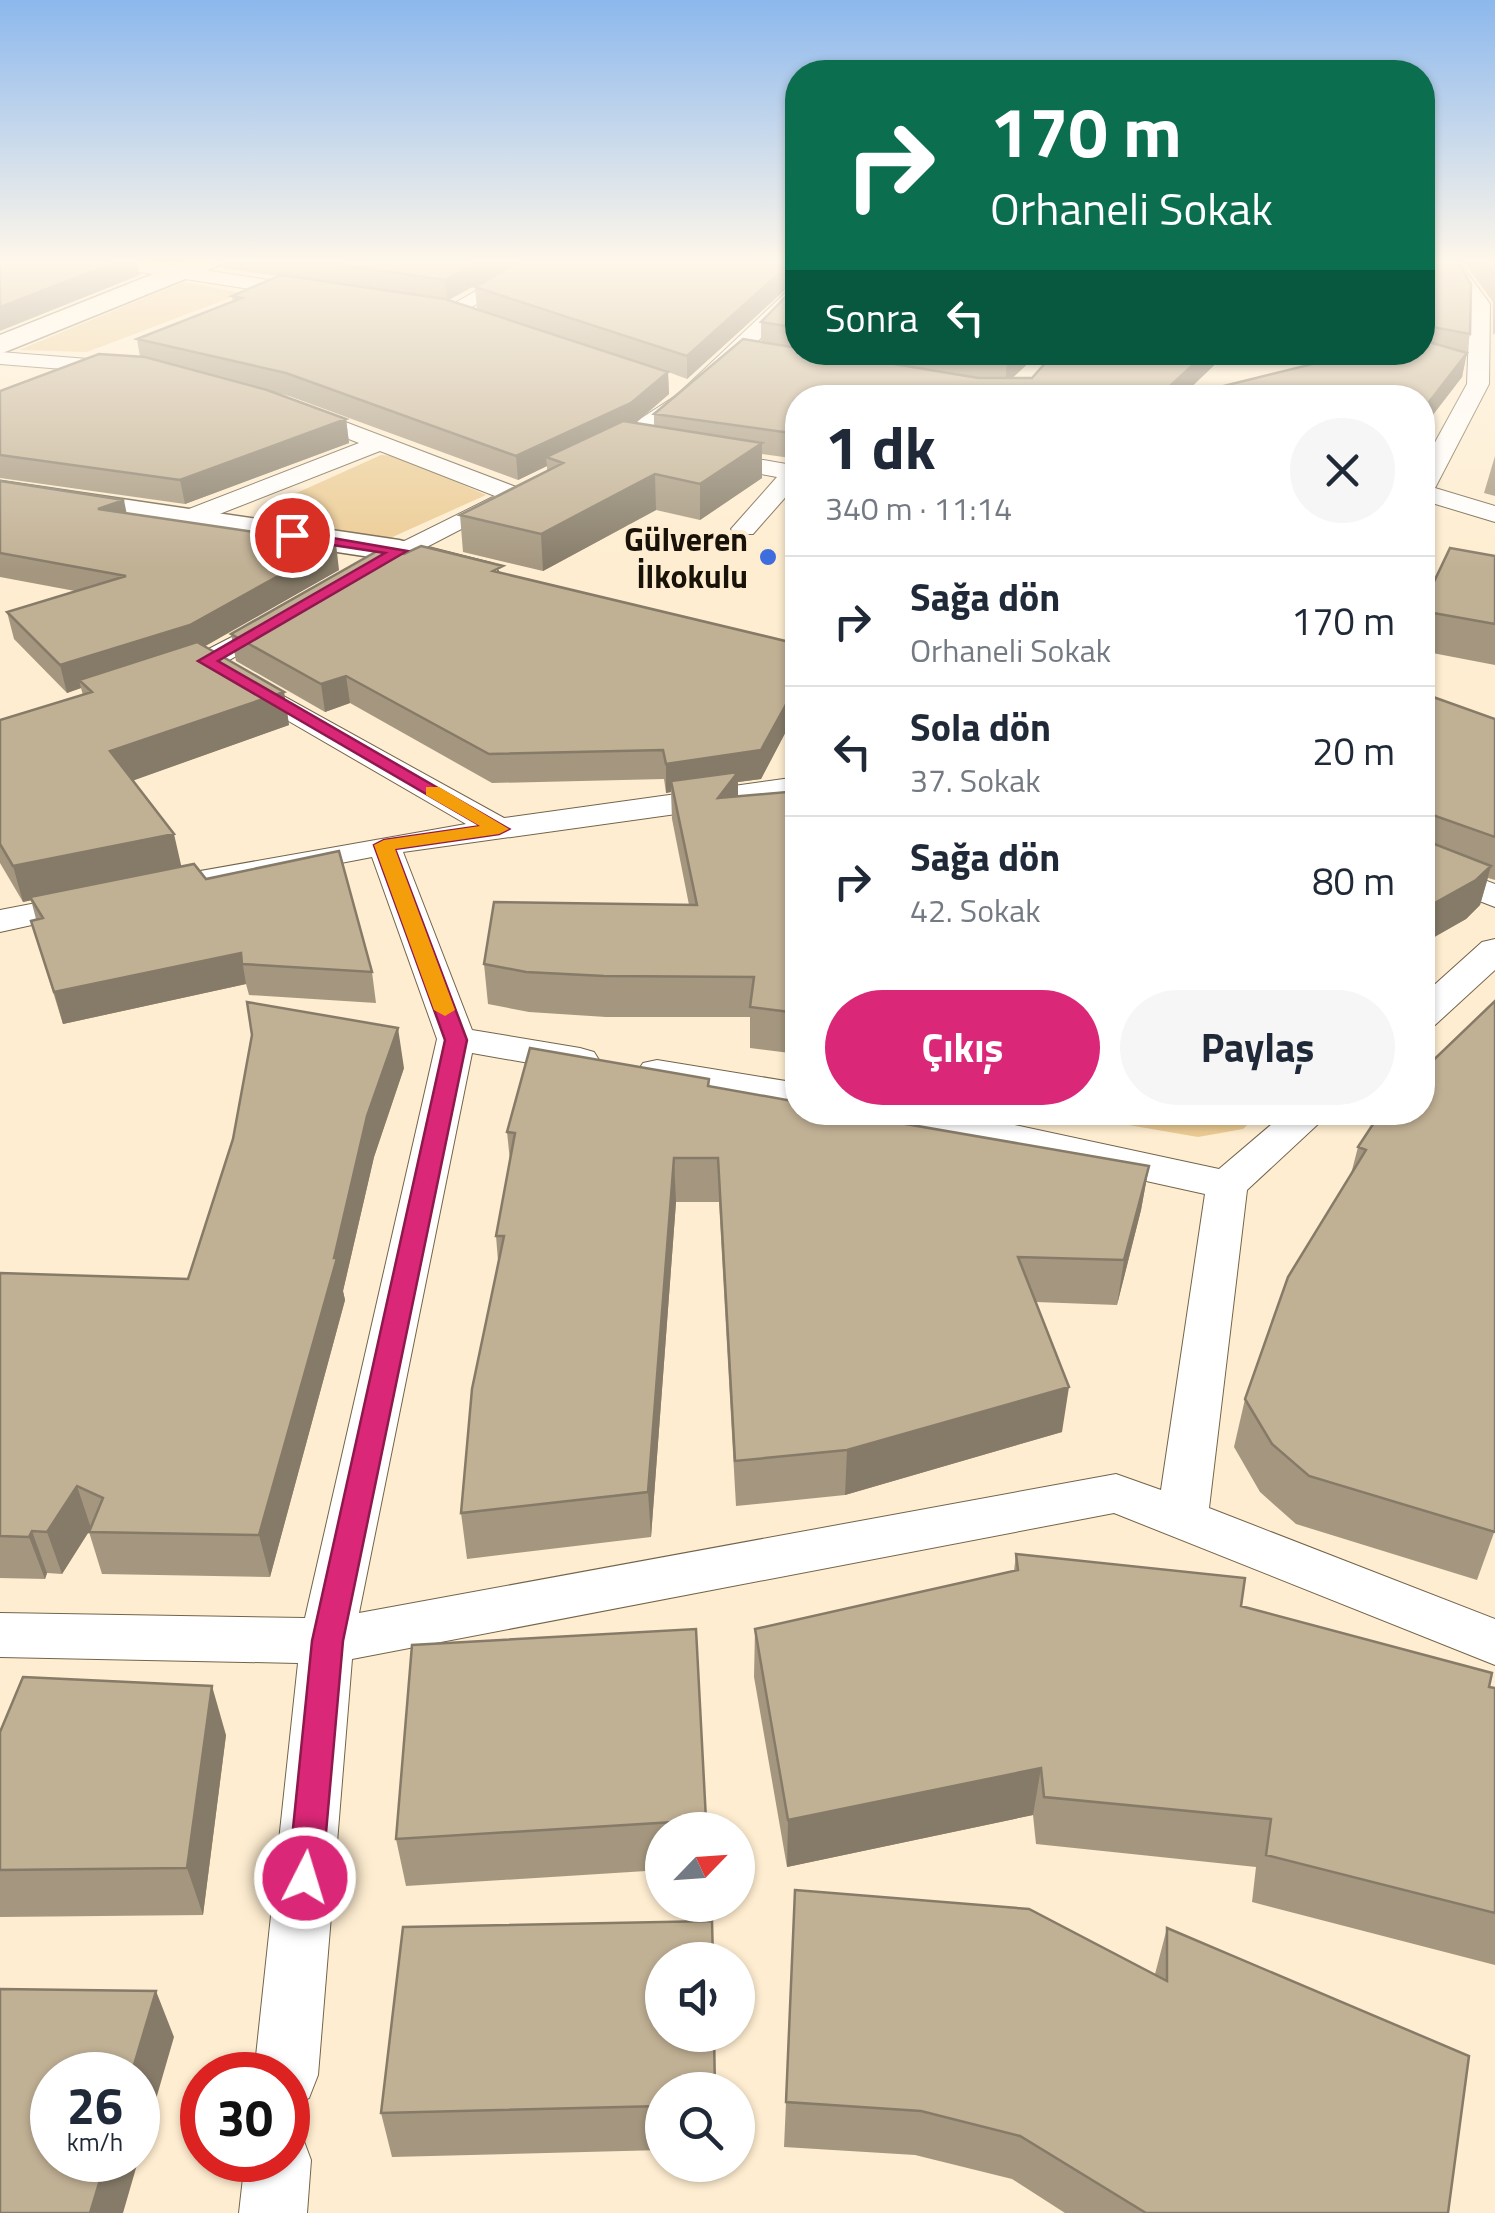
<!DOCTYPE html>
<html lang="tr">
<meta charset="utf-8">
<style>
body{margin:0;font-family:"Titillium Web",sans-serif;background:#f6f6f7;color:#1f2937;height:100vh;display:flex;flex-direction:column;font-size:38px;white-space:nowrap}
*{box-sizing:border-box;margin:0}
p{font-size:32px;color:#747a83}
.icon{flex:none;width:55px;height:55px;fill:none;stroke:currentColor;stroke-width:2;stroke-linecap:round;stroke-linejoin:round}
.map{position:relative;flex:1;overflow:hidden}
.sheet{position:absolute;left:785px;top:385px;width:650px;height:740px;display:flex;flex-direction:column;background:#fff;border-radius:40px;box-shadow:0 2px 8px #0004}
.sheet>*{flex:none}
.hud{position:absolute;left:785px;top:60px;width:650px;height:305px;border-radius:40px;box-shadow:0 2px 8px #0004;background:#0b6e4f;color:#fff;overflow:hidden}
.needle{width:65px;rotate:65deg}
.controls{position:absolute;left:645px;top:1812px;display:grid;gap:20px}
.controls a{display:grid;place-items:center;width:110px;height:110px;border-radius:50%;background:#fff;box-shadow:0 2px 8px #0004;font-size:50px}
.speed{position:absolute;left:30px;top:2052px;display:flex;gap:20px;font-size:50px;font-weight:700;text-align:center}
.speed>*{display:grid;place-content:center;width:130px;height:130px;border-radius:50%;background:#fff;box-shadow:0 2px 8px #0004;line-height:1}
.speed small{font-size:25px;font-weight:400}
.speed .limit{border:15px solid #d22;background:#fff;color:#111}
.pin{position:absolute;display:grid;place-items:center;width:85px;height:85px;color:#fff;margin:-42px;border:5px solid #fff;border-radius:50%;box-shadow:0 2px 10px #0007}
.me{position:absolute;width:110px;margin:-55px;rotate:5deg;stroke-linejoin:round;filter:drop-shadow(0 0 8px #0008)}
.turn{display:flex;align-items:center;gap:35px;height:210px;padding:0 40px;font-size:45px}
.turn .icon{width:130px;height:130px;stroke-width:2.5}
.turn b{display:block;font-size:70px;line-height:85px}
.then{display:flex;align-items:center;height:95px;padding:0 40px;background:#0003;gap:20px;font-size:38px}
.round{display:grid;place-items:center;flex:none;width:105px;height:105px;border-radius:52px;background:#f6f6f7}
.summary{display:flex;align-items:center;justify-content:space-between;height:170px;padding:0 40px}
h1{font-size:60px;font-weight:700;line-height:75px}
.cta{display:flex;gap:20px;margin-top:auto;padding:20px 40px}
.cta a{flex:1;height:115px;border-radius:60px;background:#db2777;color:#fff;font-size:40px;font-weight:700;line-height:115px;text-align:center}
.cta a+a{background:#f6f6f7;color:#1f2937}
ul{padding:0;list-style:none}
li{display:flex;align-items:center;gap:30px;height:130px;padding:0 40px;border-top:2px solid #e0e1e3}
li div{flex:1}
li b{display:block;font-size:38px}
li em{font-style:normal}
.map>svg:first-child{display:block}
.green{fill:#ebcb93}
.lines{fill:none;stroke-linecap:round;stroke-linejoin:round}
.street-casing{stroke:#73644a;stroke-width:2}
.secondary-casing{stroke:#73644a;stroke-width:3}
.street{fill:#fff;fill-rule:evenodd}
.secondary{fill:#fff;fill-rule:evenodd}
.wall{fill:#a5977f}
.shaded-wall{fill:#867b68}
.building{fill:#c0b094;stroke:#867b68;stroke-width:2.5}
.route{fill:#db2777;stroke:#8e194d;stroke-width:2.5}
.slow{fill:#f59e0b}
.poi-dot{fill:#3e6ede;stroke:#feedd0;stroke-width:4}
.labels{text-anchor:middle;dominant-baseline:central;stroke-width:8;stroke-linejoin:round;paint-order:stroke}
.far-poi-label{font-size:32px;font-weight:bold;fill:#181208;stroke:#feedd0;text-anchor:end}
</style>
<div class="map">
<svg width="1495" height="2213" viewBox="0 0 1495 2213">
<rect width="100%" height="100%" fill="#feedd0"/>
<path class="green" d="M183 282 243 293 87 352 19 350Z
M381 455 398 456 486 495 388 539 269 518 272 504Z
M1059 1113H1260L1243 1129 1198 1137Z"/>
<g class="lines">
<defs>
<path id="street" d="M86 259H131L308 286 318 292 308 298 95 265Z
M531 259H554L458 315 441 311Z
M1439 259H1457L1490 304 1489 384 1435 488 1495 506V522L1422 500V466L1467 384 1470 304Z
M798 281V299C766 333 642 468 597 457V447L677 395Z
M0 352 126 362 137 368 126 374 0 364Z
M298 404 524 490 527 495 367 578 354 570 358 564 495 496 380 451 194 524H176L172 519 176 514 359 443 290 416V406Z
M710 451 798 466V483L753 534H735L731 529 777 477 702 463 698 458Z
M278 613 292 621 288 627 217 667 169 683 154 674 159 668 197 655Z
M240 672 504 818 798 777V797L403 852 472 1030 580 1048 594 1052 599 1060 594 1068 580 1072 472 1053 359 1613 1116 1474 1161 1490 1205 1194 893 1125 879 1121 873 1112H954L1219 1169 1286 1112H1331L1247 1190 1209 1508 1495 1619V1665L1114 1513 352 1659 318 2075 309 2098 288 2107V2075H254L298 1663 0 1657V1613L305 1618 437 1039 372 857 155 899 143 896 138 889 143 882 155 879 466 824 230 687 225 681Z
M1422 856 1495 884V907L1422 879Z
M88 893 100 896 105 903 100 910 0 932V910Z
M1495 939V970L1435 1025 1422 1028V996L1482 942Z
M657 1060 798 1083V1107L643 1081 637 1072 643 1063Z
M288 2131 302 2136 311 2160 307 2213H239L245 2160H288Z"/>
<path id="secondary" d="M191 259H226L222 264 0 354V335Z
M0 481 399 540 493 564 498 572 493 580 480 583 397 561 0 501Z"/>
</defs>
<use href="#street" class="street-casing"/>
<use href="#secondary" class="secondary-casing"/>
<use href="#street" class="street"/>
<use href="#secondary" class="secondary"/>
</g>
<path class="wall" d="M140 259H181L175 261Z
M220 259H523L448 300 477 309 475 287 798 259V278L687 379 668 372 669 394 636 423 654 426V414L761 342V322L798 284V352H1040L1012 378H1032L1055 352H1228L1181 396 1325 361 1422 259 1470 334 1462 377 1422 429V398H798V459L762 454V478L700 520 656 510 543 571 463 552 460 515 547 471V466L518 480 289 396 273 392 346 419 349 443 185 504 0 478V391L140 357 137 339 233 302 232 296 278 276 222 268Z
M1462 259H1495V333L1493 335V302Z
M1495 456V496L1484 493Z
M0 481 339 570 204 646 284 692 289 725 133 780 181 866 372 972 376 1003 249 995 246 984 63 1024 31 921 36 919 31 900 23 902 0 863V720L83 695 81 688 67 693 14 639 7 612 75 591 0 577Z
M1495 556V665L1422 651V607Z
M503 573 792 720 761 779 738 782V796L798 791V1054L750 1048V1017H606L529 1012 488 1004 484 964 689 905 672 819 671 792 666 793 664 779 492 783 350 703 325 712 236 661 231 634Z
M1422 693 1495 719V880L1488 878 1480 905 1466 919 1422 944Z
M404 1068 374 1157 343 1291 345 1300 270 1577 102 1574 89 1532 90 1530 62 1574 47 1573 45 1579 0 1578V1273L188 1279Z
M709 1086 878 1120 1149 1166 1141 1210 1117 1305 1036 1302 1062 1432 845 1495 736 1506 719 1202H676L651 1537 467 1559 461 1513 498 1261 496 1236 510 1161 507 1132Z
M1381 1112 1495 1530 1477 1580 1296 1524 1260 1492 1234 1447 1245 1399 1351 1174 1358 1147Z
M1016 1554 1241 1606 1495 1688V1965L1252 1902 1256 1867 1036 1844 1033 1815 787 1867 754 1677 755 1629 1014 1571Z
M696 1629 706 1830H662V1870L406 1886 396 1839Z
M0 1732 226 1735 203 1915 0 1917Z
M1167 1928 1448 2213H1065L1012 2179 915 2155 784 2147 786 2102 1155 1974Z
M662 2090V2150L392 2157 381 2113Z"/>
<path class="shaded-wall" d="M124 259H137L140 275 0 331V307Z
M484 259H523L447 301 445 280Z
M795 259H798V278L687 379V356Z
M1422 325H1427L1422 344Z
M1017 352H1040L1005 385 1007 362Z
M1207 352H1228L1180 398H1157Z
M1467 353 1462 377 1422 429V411Z
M668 372 669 394 632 426 546 457 547 466 518 480 516 456Z
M346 419 349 443 185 504 180 480Z
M762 443V478L700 520V484Z
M655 474 656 510 543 571 541 534Z
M124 500 129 525 98 509Z
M336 544 339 570 195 652 79 680 81 688 67 693 60 665Z
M346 676 350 703 325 712 321 684Z
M798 689V717L792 720 761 779 738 782V809L671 781V792L666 793V764Z
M284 692 289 725 118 786 110 751Z
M174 834 182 869 23 902 13 866Z
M1491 866 1480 905 1466 919 1422 944V910Z
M241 953 246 984 63 1024 54 992Z
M398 1028 404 1068 374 1157 343 1291 345 1300 270 1577 259 1535 334 1258 367 1116Z
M674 1158 676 1202 651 1537 648 1492Z
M1149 1166 1141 1210 1117 1305 1124 1260Z
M1069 1387 1062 1432 845 1495 847 1450Z
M77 1486 91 1528 62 1574 47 1532Z
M32 1531 47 1573 45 1579 29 1537Z
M212 1686 226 1735 203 1915 187 1868Z
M1041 1768 1033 1815 787 1867 788 1820Z
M156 1991 174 2037 123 2213H90L106 2160H138V2075H131Z"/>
<path class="building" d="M0 259H124L0 307Z
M300 259H484L445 280Z
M524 259H795L687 356 475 287Z
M1422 259H1456L1471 284 1470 334 1422 325Z
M1482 259H1495V276Z
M281 275 445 299 668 372 631 403 516 456 286 373 137 339 242 298 232 296Z
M798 284V328L761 322Z
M743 339 798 348V352H823L978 378H1032L1055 352H1207L1157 398H798V434L654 414Z
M1422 340 1467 353 1422 411V398H1175L1325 361 1328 352H1422Z
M949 352H1017L1007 362Z
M99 354 145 357 267 390 346 419 180 480 0 455V391Z
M623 421 762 443 700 484 655 474 541 534 460 515 563 463 546 457Z
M0 481 124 500 98 509 336 544 190 625 60 665 7 612 126 576 0 553Z
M421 546 503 566 493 571 798 644V689L793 692 761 750 666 764 663 750 489 754 346 676 321 684 231 634 379 550 404 554Z
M1450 548 1495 556V624L1422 611V607Z
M197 642 284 692 110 751 174 834 13 866 0 844V720L92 692 79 680Z
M1422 693 1495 719V837L1430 814 1429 842 1491 866 1476 880 1422 910Z
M738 772 718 798 798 791V1013L750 1007 754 977 604 976 526 972 484 964 494 902 697 905 671 781Z
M339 851 372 972 242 964 241 953 54 992 31 921 43 918 30 897 194 864 206 879Z
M1495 1001V1532L1309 1476 1272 1444 1245 1399 1288 1277 1366 1150 1358 1147 1381 1112H1422V1071Z
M247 1002 398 1028 367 1116 334 1258H337L259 1535 89 1532 103 1498 77 1486 47 1532 32 1531 29 1537 0 1536V1273L188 1279 233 1139 252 1035Z
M530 1048 709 1079 708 1086 798 1102V1112H859L879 1116 877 1119 1149 1166 1124 1260 1018 1257 1069 1387 847 1450 735 1461 718 1158H674L648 1492 461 1513 472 1389 504 1236H496L515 1133 507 1132Z
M1016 1554 1245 1578 1241 1606 1492 1673 1489 1687 1495 1688V1913L1266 1855 1271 1819 1044 1797 1041 1768 788 1820 755 1629 1018 1570Z
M696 1629 706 1820 396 1839 412 1645Z
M23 1677 212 1686 187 1868 0 1870V1732Z
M795 1890 1029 1909 1167 1981V1928L1469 2056 1448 2213H1146L1020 2136 921 2111 786 2102Z
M712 1921 713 1960H662V2035H714L715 2090H662V2106L381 2113 403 1927Z
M0 1989 156 1991 131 2075H52V2160H106L90 2213H0Z"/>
<linearGradient id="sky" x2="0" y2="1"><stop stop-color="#8cb8ed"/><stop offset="0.46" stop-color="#fff7ea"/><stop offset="1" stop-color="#fff7ea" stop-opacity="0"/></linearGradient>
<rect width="1495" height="569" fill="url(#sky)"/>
<path class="route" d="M292 531 407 551 218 661 509 829 499 834 395 849 467 1040 343 1641 322 1878 317 1889 305 1894 293 1889 288 1878 312 1641 445 1040 374 845 384 840 481 826 198 661 385 553 287 538 285 535Z"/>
<path class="slow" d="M426 787H439L509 829 499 834 395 849 455 1010 445 1016 434 1010 374 845 384 840 480 826 426 795Z"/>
<circle class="poi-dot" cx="768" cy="557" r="10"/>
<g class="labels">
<g class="far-poi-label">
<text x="748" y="539">Gülveren<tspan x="748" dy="37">İlkokulu</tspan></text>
</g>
</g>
</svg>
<div class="controls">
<a><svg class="needle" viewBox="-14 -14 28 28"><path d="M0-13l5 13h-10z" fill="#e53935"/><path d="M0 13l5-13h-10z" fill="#747a83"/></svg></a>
<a><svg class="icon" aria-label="sound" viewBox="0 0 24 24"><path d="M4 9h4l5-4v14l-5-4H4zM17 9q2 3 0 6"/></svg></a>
<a><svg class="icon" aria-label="search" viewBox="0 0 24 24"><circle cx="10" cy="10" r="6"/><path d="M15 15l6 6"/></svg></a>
</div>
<div class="speed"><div>26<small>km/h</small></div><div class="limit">30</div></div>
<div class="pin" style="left:292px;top:535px;background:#d93025"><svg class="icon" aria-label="arrive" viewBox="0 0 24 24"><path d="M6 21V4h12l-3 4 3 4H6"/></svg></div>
<svg class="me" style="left:305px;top:1878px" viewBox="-20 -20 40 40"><circle r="17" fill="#db2777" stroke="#fff" stroke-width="3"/><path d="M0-11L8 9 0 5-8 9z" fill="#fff"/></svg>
<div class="hud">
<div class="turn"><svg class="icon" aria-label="right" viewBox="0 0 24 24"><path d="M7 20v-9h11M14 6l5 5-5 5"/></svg><div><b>170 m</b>Orhaneli Sokak</div></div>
<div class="then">Sonra<svg class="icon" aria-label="left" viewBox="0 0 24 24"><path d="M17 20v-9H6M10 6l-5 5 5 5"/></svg></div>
</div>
<section class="sheet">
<div class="summary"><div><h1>1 dk</h1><p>340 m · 11:14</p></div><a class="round"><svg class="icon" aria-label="close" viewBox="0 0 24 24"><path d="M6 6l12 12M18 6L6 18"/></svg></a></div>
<ul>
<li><svg class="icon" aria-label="right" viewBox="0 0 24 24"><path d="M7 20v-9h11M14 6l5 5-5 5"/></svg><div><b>Sağa dön</b><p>Orhaneli Sokak</p></div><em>170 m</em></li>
<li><svg class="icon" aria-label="left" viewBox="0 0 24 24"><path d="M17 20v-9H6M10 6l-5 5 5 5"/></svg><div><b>Sola dön</b><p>37. Sokak</p></div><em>20 m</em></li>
<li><svg class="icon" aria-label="right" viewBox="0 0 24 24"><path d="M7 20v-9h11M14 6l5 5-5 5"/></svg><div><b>Sağa dön</b><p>42. Sokak</p></div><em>80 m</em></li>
</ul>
<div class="cta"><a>Çıkış</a><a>Paylaş</a></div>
</section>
</div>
